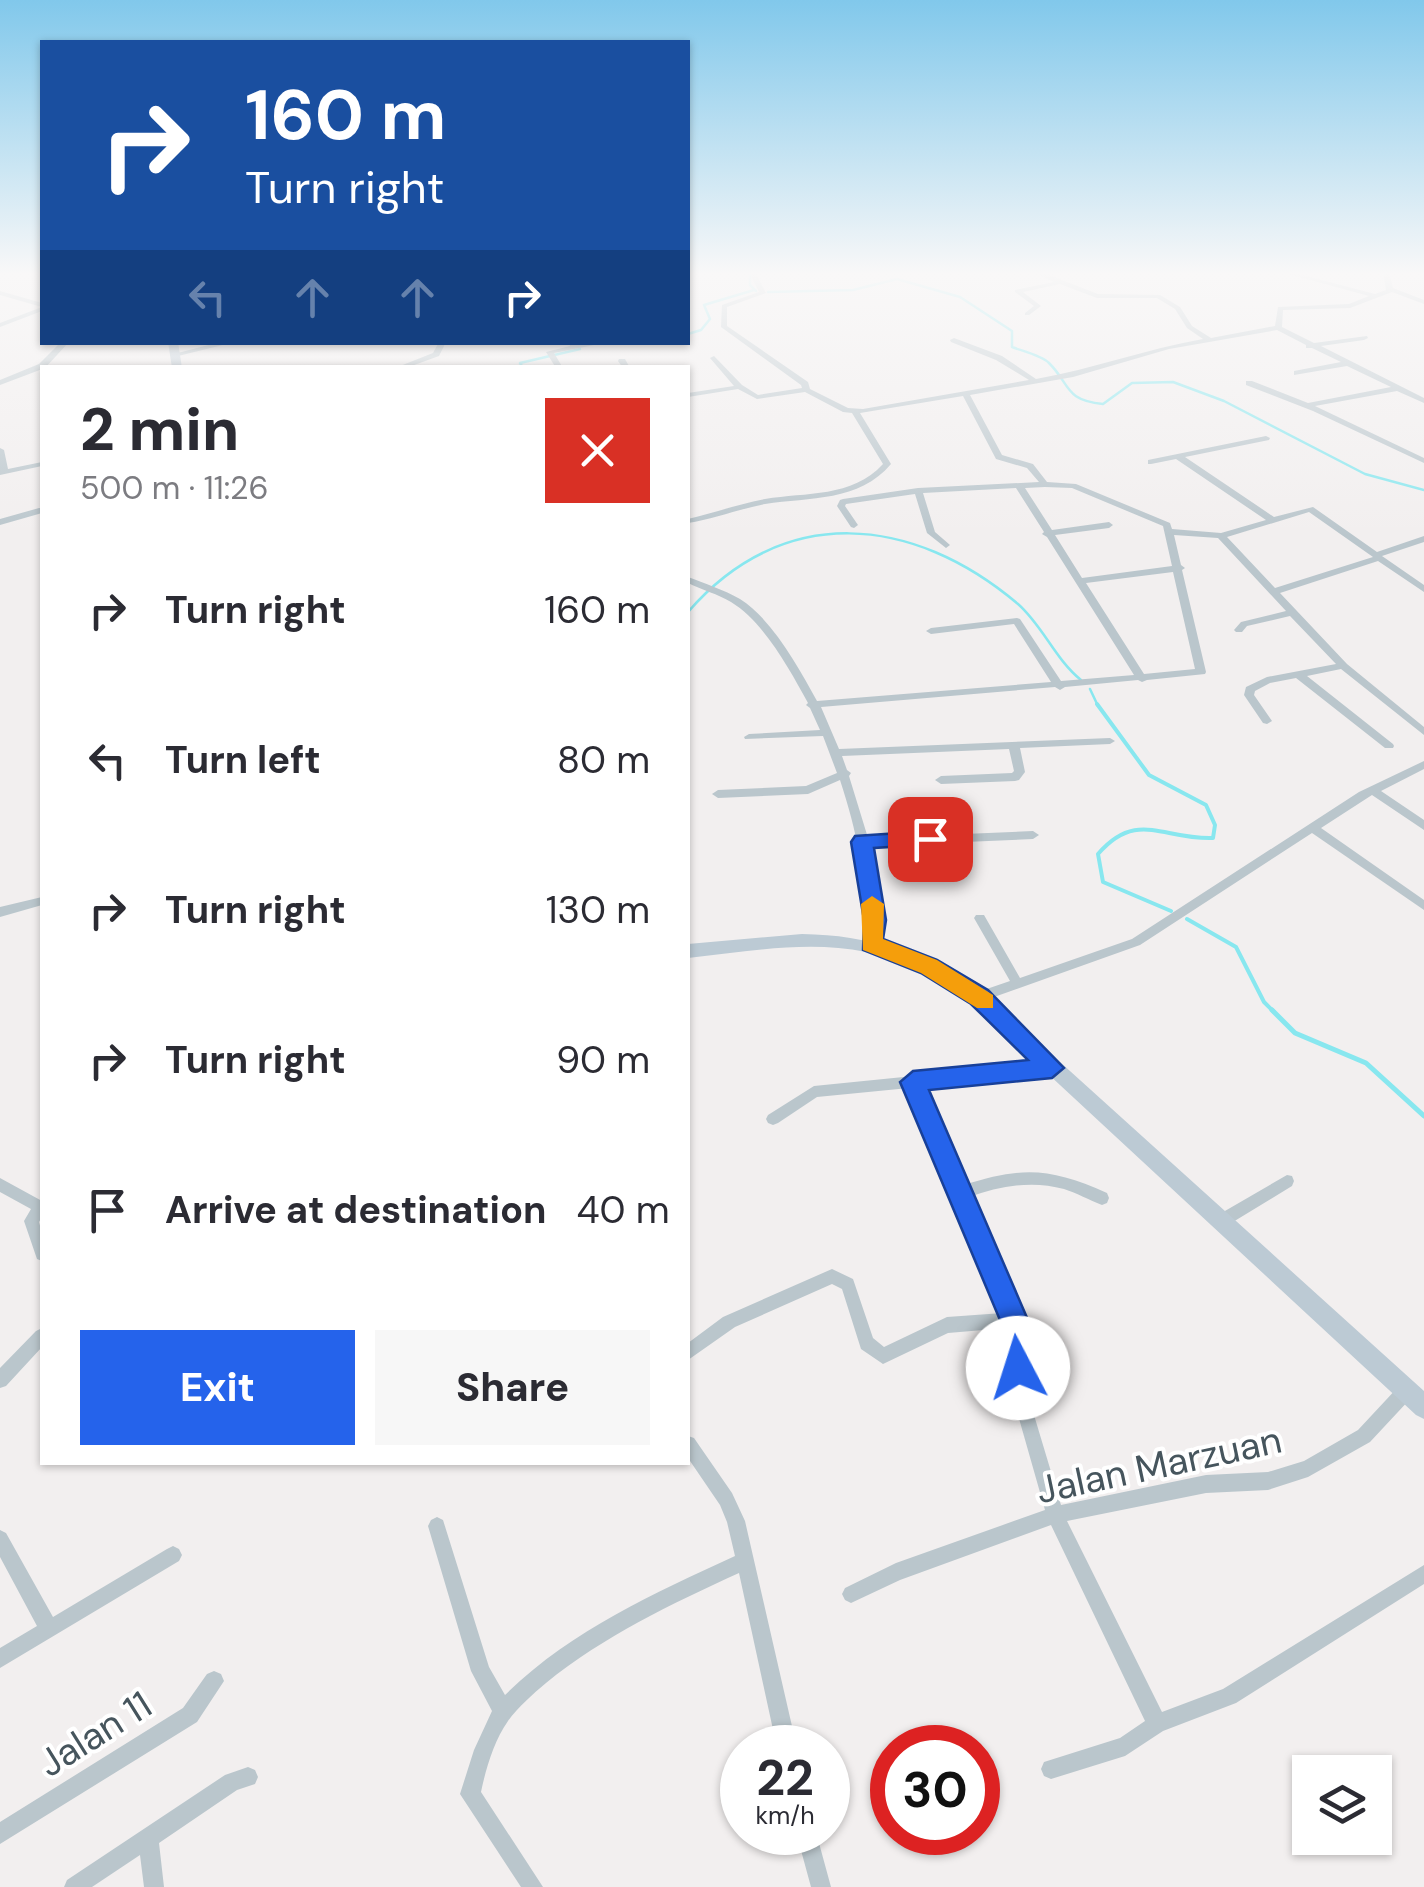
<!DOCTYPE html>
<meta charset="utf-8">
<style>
body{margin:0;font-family:"DM Sans",sans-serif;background:#f7f7f7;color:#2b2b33;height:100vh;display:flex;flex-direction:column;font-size:38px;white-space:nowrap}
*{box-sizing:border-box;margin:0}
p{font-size:32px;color:#7c7c81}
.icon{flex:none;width:55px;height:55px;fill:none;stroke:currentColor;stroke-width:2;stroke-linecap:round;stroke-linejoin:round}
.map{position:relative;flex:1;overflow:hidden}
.side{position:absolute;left:40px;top:365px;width:650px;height:1100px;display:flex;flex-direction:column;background:#fff;border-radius:0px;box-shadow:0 2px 8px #0004}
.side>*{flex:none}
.top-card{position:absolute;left:40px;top:40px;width:650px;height:305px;border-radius:0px;box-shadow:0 2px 8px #0004;background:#1a4fa0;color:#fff;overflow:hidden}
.fabs{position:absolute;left:1292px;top:1755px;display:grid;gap:20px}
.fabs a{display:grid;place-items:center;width:100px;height:100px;border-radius:0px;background:#fff;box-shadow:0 2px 8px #0004;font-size:50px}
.speed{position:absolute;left:720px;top:1725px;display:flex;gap:20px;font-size:50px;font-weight:700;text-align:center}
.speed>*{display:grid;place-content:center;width:130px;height:130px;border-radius:50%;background:#fff;box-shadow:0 2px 8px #0004;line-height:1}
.speed small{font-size:25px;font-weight:400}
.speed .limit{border:15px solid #d22;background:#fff;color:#111}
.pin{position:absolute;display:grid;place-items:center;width:85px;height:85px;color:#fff;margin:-42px;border-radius:20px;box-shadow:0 5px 15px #0006}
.me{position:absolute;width:110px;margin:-55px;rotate:355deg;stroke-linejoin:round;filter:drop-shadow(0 0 8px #0008)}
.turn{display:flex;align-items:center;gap:35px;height:210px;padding:0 40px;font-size:45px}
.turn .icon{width:130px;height:130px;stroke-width:2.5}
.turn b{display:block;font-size:70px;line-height:85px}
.lanes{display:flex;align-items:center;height:95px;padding:0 40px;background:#0003;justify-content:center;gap:50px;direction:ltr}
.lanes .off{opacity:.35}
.round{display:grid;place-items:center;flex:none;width:105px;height:105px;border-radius:0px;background:#f7f7f7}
.summary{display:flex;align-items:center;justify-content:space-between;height:170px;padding:0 40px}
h1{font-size:60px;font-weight:800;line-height:75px}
.cta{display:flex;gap:20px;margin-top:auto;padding:20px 40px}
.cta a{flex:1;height:115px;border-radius:0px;background:#2563eb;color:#fff;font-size:40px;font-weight:800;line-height:115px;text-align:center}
.cta a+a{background:#f7f7f7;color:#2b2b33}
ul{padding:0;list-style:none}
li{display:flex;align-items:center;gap:30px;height:150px;padding:0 40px}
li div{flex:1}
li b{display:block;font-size:38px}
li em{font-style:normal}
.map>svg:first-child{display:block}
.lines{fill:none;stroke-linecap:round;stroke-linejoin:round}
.stream-far2{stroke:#88e7ef;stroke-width:2.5}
.stream-far1{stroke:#88e7ef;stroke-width:4}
.stream{stroke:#88e7ef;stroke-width:5}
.street{fill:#bac6cc;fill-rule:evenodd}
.secondary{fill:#bccad4;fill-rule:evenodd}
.route{fill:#2563eb;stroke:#184099;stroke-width:2.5}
.slow{fill:#f59e0b}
.labels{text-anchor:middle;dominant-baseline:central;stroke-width:8;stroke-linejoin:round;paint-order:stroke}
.near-street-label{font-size:38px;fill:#46555d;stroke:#fff}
</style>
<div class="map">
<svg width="1424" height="1887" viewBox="0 0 1424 1887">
<rect width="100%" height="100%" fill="#f2efef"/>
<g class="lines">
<path class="stream-far2" d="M750 272V285L756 291
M768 292 853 290 897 279 960 297 1012 331V347C1022 351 1041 355 1049 363 1071 385 1064 400 1103 404L1132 383 1173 382 1224 401 1365 474 1424 490
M688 334 701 330 710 319 704 305 754 290
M523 368 520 363 580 349
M688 612C783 502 913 515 1018 604 1043 626 1055 659 1081 680
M1090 689 1098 706"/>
<path class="stream-far1" d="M1097 704 1149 775 1206 805 1215 825 1213 838C1163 840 1137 809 1098 854L1103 882 1171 911
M1187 919 1236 947 1264 1002 1274 1012"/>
<path class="stream" d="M1272 1010 1295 1033 1366 1063 1424 1116"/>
<path class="street" d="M749 272H755L766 293 727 307V326L808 382 810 389 848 408 863 409 1029 380 996 360 951 342 950 340 954 338 1002 356 1036 379C1093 369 1146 349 1203 339L1187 328 1175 309 1157 298H1097L1060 284 1023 292 1041 306 1029 315H1025V313L1034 306 1015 292V290L1054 282 1033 272H1041L1098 294 1160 295 1180 307 1192 326 1211 338 1275 326 1278 307 1349 304 1369 296 1281 272H1291L1375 294 1386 290 1383 272H1389L1393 288 1424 300V304L1392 292 1350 308 1283 310 1282 327 1314 343 1367 336 1368 338 1364 340 1321 346 1424 398V403L1397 391 1315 406 1424 458V463L1313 411 1246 385V381H1252L1308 403 1391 387 1347 366 1294 375V371L1341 362 1312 348H1306V345L1277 330 1169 349 1073 377 970 395 1002 455 1033 464 1047 482 1076 484 1170 523 1172 529 1221 533 1266 520 1176 459 1151 464H1148V460L1266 436 1270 438 1269 440 1185 457 1274 517 1313 507 1377 552 1424 536V542L1382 556 1424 585V592L1378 561 1280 593 1347 664 1424 727V735L1341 669 1307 676 1393 744 1394 746 1393 748H1385L1296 678 1270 683 1255 691 1254 695 1272 721 1267 724 1263 723 1244 695 1246 687 1267 677 1336 664 1290 616 1247 626 1242 632H1236L1234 630 1241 622 1286 611 1218 538 1174 535 1181 565 1185 568 1182 570 1206 672 1205 674 1147 680 1142 682 1138 680 1065 687 1060 690 1055 687 821 707 839 749 1110 738 1115 741 1110 744 1020 748 1025 772 1019 780 1015 781 941 784 935 780 941 776 1012 773 1014 771 1009 749 842 756 847 770 851 773 849 776 868 838 1033 831 1039 835 1033 839 870 846 879 905 877 944 875 947H867L865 944C867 883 859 838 840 780L808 794 718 798 712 794 718 790 806 786 837 773 823 736 745 739 744 737 749 734 820 730 810 708 806 705 808 703C790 670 764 622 731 602 718 594 702 590 688 583V577C704 583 724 590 740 599 772 619 799 668 817 701L1051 682 1014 624 931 634 926 631 931 628 1017 618 1020 619 1061 681 1134 675 1047 537 1042 534 1044 532 1016 488 923 493 935 532 950 545 946 548 927 533 915 494 846 504 845 506 858 525 854 528 851 527 837 506 840 500 843 499 918 488 1039 482 1027 468 996 459 963 396 860 413 891 464C859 502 810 497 765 504 739 509 714 519 688 523V519C713 513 739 504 765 499 806 492 852 498 883 464L852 413 843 412 805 392 757 399 738 389 688 397V393L734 386 710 358 714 356 742 385 758 395 802 388 801 385 721 327 722 305 759 292ZM1045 487 1072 488 1163 526 1172 566 1082 578 1055 535 1109 528 1113 525 1109 522 1052 530 1025 488ZM1309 512 1373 557 1275 588 1227 537ZM1173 572 1195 669 1144 674 1086 583Z
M0 291 42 303V311L0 327V323L42 307 0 295Z
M61 342H69L45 368 0 385V380L39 364Z
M220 342H235L174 357 170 355Z
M439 342H446L439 356 406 368H395L433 353Z
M568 342H575L577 345 609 342 554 353 563 368H556L546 352 570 346Z
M619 359H625L630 368H623L618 361Z
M0 448 4 450 8 469 42 462V466L0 475Z
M39 508H42V513L0 525V519Z
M1424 761V769L1381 791 1424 820V830L1372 795 1321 828 1424 900V910L1312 833 1140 945 980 1002 975 1001 974 997 975 993 1010 981 974 918 976 915H984L1020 978 1132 939 1359 792Z
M42 897V905L0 917V907Z
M1052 1062 1057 1064 1059 1068 1057 1072 1052 1074 922 1087 964 1185C1023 1166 1051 1168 1107 1193L1109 1198 1107 1203 1102 1205C1089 1200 1077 1193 1064 1189 1032 1180 1000 1186 969 1197L1022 1320 1034 1415 1061 1505 1206 1475 1268 1472 1304 1461 1358 1430 1399 1386 1405 1384 1411 1386 1413 1392 1411 1398 1370 1442 1308 1477 1268 1490 1206 1493 1067 1521 1162 1712 1223 1689 1424 1565V1584L1236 1703 1163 1731 1125 1756 1051 1779 1044 1776 1041 1769 1044 1762 1120 1738 1145 1721 1051 1525 900 1580 851 1603 845 1600 842 1594 845 1588 896 1563 1045 1510 1018 1415 1007 1328 948 1333 883 1364 861 1349 842 1289 832 1284 735 1327 688 1360V1343L723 1317 832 1269 853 1279 873 1338 884 1347 947 1317 1003 1313 956 1200 952 1199 950 1194 951 1190 909 1088 817 1097 778 1123 773 1125 768 1123 766 1119 768 1115 814 1086Z
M1287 1175 1292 1176 1294 1181 1292 1186 1228 1225 1223 1227 1218 1225 1216 1220 1218 1215Z
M0 1178 42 1201V1217L39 1222 42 1233V1261L37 1259 24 1221 31 1209 0 1192Z
M42 1328V1347L6 1386 0 1388V1368L36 1331Z
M688 1436 694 1438 732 1493 745 1521 797 1748H777L739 1573C671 1604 604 1636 546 1683 533 1694 518 1707 508 1721 494 1741 486 1768 481 1792L543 1887H521L460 1794 474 1750 492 1711 471 1671 428 1526 431 1520 437 1517 443 1520 489 1667 505 1695C570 1631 653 1594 735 1556L727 1522 720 1505 688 1458Z
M0 1530 6 1533 53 1617 167 1549 173 1546 179 1549 182 1555 179 1561 0 1668V1648L37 1626 0 1557Z
M214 1671 221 1674 224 1681 197 1722 0 1844V1822L183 1708 207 1674Z
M248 1767 255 1770 258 1777 255 1784 237 1790 159 1843 164 1887H144L140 1855 92 1887H64L67 1880 225 1775Z
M796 1832H816L831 1887H811Z"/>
<path class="secondary" d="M168 342H178L182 368H172Z
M802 934C871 935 918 953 977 987L1424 1391V1419L1416 1415 965 997C933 979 902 960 866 952 807 940 746 952 688 958V944Z"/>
</g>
<linearGradient id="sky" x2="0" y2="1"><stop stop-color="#81c8eb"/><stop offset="0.51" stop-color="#f9f8f8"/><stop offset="1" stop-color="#f9f8f8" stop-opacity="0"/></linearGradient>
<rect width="1424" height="536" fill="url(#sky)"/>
<path class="route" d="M930 831 938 834V844L874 848 886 920 883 939 937 960 988 990 1064 1068 1052 1078 929 1090 1028 1320 1033 1368 1028 1379 1018 1383 1008 1379 1000 1320 900 1082 913 1071 1028 1060 971 1004 921 973 863 950 864 920 851 842 855 836Z"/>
<path class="slow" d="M872 896 884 904 883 939 937 960 993 995V1008H977L921 973 863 950 861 904Z"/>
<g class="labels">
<g class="near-street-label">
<text transform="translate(1159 1465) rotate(-12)">Jalan Marzuan</text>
<text transform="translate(95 1734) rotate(-32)">Jalan 11</text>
</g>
</g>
</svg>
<div class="fabs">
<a><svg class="icon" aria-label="layers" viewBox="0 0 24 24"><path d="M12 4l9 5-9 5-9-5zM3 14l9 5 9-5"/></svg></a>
</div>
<div class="speed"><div>22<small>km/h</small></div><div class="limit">30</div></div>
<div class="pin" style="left:930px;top:839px;background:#d93025"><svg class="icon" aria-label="arrive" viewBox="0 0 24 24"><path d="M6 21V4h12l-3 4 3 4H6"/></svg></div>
<svg class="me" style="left:1018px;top:1368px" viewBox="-20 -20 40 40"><circle r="19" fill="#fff"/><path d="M0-13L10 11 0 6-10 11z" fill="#2563eb"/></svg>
<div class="top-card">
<div class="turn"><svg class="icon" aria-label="right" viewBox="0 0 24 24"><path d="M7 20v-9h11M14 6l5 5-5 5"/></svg><div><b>160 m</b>Turn right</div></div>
<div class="lanes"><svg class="icon off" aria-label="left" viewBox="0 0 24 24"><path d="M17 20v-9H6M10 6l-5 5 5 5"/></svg><svg class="icon off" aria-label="ahead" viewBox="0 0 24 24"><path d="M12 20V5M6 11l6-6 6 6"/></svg><svg class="icon off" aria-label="ahead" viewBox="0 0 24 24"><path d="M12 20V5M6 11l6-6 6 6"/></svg><svg class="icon" aria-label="right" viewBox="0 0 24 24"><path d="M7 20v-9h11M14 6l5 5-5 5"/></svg></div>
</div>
<section class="side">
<div class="summary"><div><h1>2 min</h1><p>500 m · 11:26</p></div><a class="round" style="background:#d93025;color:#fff"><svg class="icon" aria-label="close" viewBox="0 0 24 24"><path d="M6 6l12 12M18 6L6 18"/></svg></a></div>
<ul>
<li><svg class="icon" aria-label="right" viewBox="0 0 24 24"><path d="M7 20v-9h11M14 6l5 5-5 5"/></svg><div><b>Turn right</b></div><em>160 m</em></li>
<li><svg class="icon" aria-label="left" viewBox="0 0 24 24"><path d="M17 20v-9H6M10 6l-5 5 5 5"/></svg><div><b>Turn left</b></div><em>80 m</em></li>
<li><svg class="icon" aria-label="right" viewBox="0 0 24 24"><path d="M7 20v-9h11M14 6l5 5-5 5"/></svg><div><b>Turn right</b></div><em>130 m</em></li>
<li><svg class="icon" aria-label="right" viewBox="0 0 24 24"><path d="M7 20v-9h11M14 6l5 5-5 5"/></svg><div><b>Turn right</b></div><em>90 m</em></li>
<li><svg class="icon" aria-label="arrive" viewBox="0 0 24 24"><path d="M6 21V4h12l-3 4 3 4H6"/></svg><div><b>Arrive at destination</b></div><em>40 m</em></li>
</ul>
<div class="cta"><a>Exit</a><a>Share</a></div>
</section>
</div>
